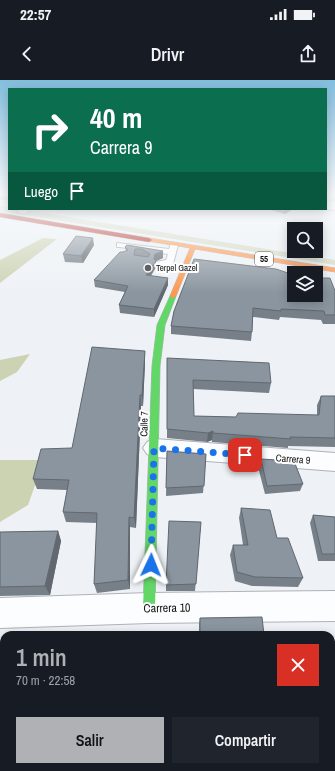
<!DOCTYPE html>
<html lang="es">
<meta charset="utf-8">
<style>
body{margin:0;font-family:"Archivo Narrow",sans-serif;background:#20242c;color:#f1f3f6;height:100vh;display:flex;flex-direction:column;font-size:15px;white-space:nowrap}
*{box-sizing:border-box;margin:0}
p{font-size:13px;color:#9ea1a6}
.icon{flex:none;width:22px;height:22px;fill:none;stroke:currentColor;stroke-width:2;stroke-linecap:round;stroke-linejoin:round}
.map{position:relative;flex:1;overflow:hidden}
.side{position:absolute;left:0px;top:551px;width:335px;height:140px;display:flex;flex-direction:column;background:#171b24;border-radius:12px 12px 0 0;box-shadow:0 2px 10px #0003}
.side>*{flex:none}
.banner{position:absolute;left:8px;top:8px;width:319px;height:122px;border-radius:0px;box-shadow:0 2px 10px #0003;background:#0b6e4f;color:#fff;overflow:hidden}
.controls{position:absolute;left:287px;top:142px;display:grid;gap:8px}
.controls a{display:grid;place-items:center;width:36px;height:36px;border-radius:0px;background:#171b24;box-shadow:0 2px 10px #0003;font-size:20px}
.pin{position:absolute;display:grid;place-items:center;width:34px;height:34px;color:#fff;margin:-17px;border-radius:8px;box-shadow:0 2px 6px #0006}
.me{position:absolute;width:44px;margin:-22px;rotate:2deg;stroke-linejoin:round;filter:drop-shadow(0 0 3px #0008)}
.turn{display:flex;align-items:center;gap:14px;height:84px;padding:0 16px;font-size:18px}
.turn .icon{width:52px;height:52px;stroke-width:2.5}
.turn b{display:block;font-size:28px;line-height:34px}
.then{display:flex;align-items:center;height:38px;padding:0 16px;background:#0003;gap:8px;font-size:15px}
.round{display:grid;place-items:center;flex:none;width:42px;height:42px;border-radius:0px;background:#20242c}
.head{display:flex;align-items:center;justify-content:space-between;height:68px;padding:0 16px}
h1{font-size:24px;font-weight:600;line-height:30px;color:#afb1b4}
.cta{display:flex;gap:8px;margin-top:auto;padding:8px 16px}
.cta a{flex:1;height:46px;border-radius:0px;background:#afb1b4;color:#111;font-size:16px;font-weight:600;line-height:46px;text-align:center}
.cta a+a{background:#20242c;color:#f1f3f6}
.status{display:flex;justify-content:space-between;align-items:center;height:28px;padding:0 20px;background:#171b24;direction:ltr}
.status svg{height:11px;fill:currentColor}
header{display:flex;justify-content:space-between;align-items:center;height:52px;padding:0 16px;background:#171b24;font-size:18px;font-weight:600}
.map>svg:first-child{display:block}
.green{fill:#d3d9c2}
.forest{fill:#ccd3b2}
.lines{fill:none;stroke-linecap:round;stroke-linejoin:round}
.lane-casing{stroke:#afb2b6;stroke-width:2}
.street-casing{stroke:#afb2b6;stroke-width:2}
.fast-casing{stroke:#afb2b6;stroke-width:1}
.slow-casing{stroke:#afb2b6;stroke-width:1}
.jam-casing{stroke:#afb2b6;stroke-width:1}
.lane{fill:#fcfdfe;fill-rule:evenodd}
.street{fill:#fcfdfe;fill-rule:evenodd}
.fast{fill:#63d668;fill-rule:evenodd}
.slow{fill:#ff974d;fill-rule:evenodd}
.jam{fill:#b3261e;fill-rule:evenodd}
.rail-casing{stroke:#bcbcbe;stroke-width:3}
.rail{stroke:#fefefe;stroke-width:2;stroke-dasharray:5.5;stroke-linecap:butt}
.wall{fill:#778089}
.shaded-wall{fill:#61686f}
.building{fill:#8a959f;stroke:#61686f;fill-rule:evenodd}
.route{stroke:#1a73e8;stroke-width:7;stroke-dasharray:0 12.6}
.poi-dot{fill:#5e6064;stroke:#fefefe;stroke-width:1.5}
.labels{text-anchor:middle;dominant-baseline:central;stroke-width:4;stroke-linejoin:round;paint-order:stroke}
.shield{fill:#fefefe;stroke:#57595b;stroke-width:1}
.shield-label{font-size:9px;font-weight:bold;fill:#101215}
.far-poi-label{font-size:9px;fill:#101215;stroke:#fefefe;text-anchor:start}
.street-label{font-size:10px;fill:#101215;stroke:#fefefe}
.near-street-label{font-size:12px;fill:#101215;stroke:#fefefe}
</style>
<div class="status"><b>22:57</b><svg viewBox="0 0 49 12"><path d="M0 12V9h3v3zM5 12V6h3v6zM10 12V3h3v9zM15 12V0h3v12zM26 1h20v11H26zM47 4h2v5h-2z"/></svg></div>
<header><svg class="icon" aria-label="back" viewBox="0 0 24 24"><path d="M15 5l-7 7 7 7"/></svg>Drivr<svg class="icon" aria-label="share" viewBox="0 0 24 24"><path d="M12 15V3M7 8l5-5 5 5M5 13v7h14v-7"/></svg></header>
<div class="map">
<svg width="335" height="691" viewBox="0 0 335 691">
<rect width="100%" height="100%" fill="#eef2f6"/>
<path class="green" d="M0 126 335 180V185L0 131Z"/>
<path class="forest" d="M43 158 57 159 0 203V180Z
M30 274 17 292 0 301V280Z
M0 380H44L28 425 0 442Z"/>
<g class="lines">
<defs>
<path id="lane" d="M117 163 169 169 171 163H177L178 165 173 184 156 186V182L166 180 168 174 120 167H117Z"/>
<path id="street" d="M326 121 335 122V130L326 129Z
M17 129H30C27 134 24 134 19 133Z
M155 359 335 373V391L155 377 147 374 143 368 147 362Z
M335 511V541L149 543 0 548V518L149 513Z"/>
<path id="fast" d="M173 214 176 216 165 245 160 286 155 528 153 532 149 534 145 532 143 528 152 286 157 245 170 216Z"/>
<path id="slow" d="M149 158 335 188V192L195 169 176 216 173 218 170 216 190 168 147 161 146 160Z"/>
<path id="jam" d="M0 133 149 158 152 160 149 162 0 137Z"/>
</defs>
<use href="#lane" class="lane-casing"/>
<use href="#street" class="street-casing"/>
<use href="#fast" class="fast-casing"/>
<use href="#slow" class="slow-casing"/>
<use href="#jam" class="jam-casing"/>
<use href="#lane" class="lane"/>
<use href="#street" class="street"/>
<use href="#fast" class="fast"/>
<use href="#slow" class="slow"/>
<use href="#jam" class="jam"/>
<defs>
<path id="rail" d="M326 119H335"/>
</defs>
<use href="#rail" class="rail-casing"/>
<use href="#rail" class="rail"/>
</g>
<path class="wall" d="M0 116H9V120L0 119Z
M268 129H293L285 134Z
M94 165 83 183 65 182 63 174Z
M125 167 163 171V178L156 181V187L151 196 168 198V205L154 237 120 233 119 225 125 212 95 207 94 200 123 172 126 171Z
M335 211V244H323L321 240 280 237 279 240 253 237 252 252 251 261 171 254V246L174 231Z
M145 271V282L143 326H141L136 448 130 447V509L97 513 94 504 97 443 66 442 63 432 67 410 37 409 33 399 72 368Z
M167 278 271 303 269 313 193 309 194 336 236 337 317 335V325L321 316H335V367L288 366V368L212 362V360L207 362 167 358Z
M167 371 206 374 203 413 166 416Z
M261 379 303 404 300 411 265 414 258 387Z
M241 428 277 458 303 498 298 507 252 506 235 501 230 475 233 465H243L239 438Z
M313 435 335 437V481H318L310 443Z
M201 442 195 511H166V505Z
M58 451 61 461 50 515 0 516V452Z
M200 538 264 555H199V544Z
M286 687H331L335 691H286Z"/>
<path class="shaded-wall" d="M286 129H293L285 134Z
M93 158 94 165 83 183 81 176Z
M163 171V178L156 181V187L146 202V195L155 174Z
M168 198V205L154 237V229Z
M145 271V282L143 326 142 315Z
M140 315 141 326 136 448 134 438Z
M213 351 212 360 207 362 208 353Z
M129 437 130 447V509L128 500Z
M58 451 61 461 50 515 45 506Z"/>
<path class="building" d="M76 156 93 158 81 176 63 174Z
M127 165 163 171 155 174 154 179 156 181 146 195 168 198 154 229 119 225 128 206 94 200 120 172H123L128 170 125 167ZM135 169H142L150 174 148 177 134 175Z
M194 179 276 189 294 195V215H316V198H330L335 211V235H325L324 231 281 229V231L253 228 252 252 171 246 174 231Z
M92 267 145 271 142 315H140L134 438 129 437 128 500 94 504 97 433 63 432 69 400 33 399 41 369 72 368Z
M167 278 269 283 271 303 193 300 194 336 236 337 238 333 319 335 321 316H335V358L290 357 291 359 213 353V351L208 353 167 349Z
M167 371 206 374 204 406 166 408Z
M261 379 294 381 303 404 267 406Z
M241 428 270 430 277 458H288L303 498 255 497 237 492 233 465H248Z
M313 435 335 437V474H322Z
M169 441 201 442 196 504 166 505Z
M58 451 45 506 0 507V452Z
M262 537 264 555H200V538Z
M335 649V691H291L290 687H331V650Z"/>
<linearGradient id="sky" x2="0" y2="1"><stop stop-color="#83bede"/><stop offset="0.54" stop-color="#f7f9fb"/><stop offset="1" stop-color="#f7f9fb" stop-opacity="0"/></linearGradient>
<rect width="335" height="213" fill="url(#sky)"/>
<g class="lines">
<path class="route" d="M151 485 154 368 245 375"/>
</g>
<circle class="poi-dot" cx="148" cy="188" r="4"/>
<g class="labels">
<rect class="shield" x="255" y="172" width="18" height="14" rx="3"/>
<g class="shield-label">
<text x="264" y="179">55</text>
</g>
<g class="far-poi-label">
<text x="156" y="188">Terpel Gazel</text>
</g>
<g class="street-label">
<text transform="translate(144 344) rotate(-89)">Calle 7</text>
<text transform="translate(293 379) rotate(4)">Carrera 9</text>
</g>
<g class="near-street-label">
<text transform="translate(167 528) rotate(-1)">Carrera 10</text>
</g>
</g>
</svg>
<div class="controls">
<a><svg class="icon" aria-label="search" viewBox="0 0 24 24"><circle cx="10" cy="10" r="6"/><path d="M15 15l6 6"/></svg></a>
<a><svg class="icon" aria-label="layers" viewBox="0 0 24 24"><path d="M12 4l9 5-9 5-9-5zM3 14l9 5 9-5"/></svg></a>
</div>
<div class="pin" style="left:245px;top:375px;background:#d93025"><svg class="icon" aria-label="arrive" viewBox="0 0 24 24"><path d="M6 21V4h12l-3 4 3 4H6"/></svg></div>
<svg class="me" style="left:151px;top:485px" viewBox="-20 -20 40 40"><path d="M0-17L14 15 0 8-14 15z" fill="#1a73e8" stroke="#fff" stroke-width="4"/></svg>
<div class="banner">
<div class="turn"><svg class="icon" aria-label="right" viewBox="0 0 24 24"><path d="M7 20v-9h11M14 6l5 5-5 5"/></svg><div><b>40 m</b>Carrera 9</div></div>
<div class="then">Luego<svg class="icon" aria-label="arrive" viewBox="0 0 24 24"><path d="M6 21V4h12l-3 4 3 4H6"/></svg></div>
</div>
<section class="side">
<div class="head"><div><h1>1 min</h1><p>70 m · 22:58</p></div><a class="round" style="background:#d93025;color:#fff"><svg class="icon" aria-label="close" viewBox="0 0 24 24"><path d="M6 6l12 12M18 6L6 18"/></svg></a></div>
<div class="cta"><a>Salir</a><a>Compartir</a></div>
</section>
</div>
